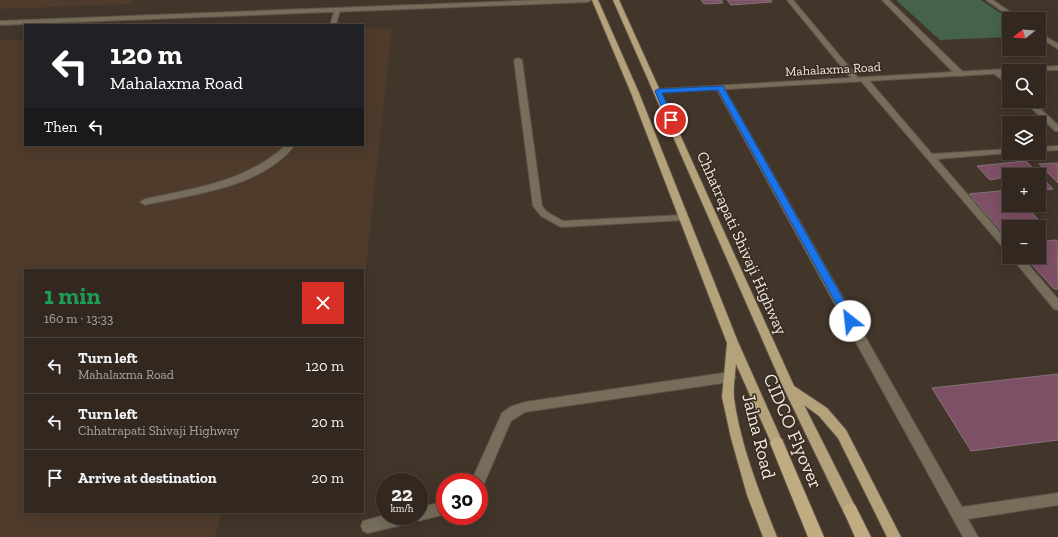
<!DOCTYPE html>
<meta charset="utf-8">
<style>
body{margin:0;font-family:"Zilla Slab",serif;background:#3d342d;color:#f1f3f6;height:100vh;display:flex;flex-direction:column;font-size:15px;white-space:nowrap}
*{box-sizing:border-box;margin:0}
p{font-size:13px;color:#a8a6a5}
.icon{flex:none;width:22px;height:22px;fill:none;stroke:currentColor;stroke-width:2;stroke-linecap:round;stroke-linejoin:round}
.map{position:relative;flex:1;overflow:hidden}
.drawer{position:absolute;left:24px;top:269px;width:340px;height:244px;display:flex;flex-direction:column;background:#322820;border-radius:0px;box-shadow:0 4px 16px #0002,0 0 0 1px #4d443e}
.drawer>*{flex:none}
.banner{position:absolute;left:24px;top:24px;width:340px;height:122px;border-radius:0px;box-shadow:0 4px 16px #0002,0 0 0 1px #4d443e;background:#202124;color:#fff;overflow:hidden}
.needle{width:26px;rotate:253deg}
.buttons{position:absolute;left:1002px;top:12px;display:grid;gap:8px}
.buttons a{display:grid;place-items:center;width:44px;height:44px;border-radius:0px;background:#322820;box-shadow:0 4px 16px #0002,0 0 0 1px #4d443e;font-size:20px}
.speed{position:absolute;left:376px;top:473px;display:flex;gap:8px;font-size:20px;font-weight:700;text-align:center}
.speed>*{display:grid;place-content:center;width:52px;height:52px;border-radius:50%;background:#322820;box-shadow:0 4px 16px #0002,0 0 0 1px #4d443e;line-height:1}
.speed small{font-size:10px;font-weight:400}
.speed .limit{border:6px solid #d22;background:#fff;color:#111}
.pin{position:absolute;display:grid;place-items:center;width:34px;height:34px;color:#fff;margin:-17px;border:2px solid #fff;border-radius:50%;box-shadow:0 1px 4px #0007}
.me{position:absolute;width:44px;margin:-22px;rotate:331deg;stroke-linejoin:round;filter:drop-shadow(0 0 3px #0008)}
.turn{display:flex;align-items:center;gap:14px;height:84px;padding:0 20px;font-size:18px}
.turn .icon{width:52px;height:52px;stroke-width:2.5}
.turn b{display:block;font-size:28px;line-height:34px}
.then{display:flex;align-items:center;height:38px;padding:0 20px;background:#0003;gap:8px;font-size:15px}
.round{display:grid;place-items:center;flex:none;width:42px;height:42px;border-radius:0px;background:#3d342d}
.summary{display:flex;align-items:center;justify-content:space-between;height:68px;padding:0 20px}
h1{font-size:24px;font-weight:800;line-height:30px;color:#1e9e55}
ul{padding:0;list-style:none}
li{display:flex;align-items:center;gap:12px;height:56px;padding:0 20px;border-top:1px solid #4d443e}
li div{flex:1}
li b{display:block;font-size:15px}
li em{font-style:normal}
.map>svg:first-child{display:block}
.built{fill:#4e3b2c}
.green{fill:#45634a}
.building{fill:#7e5065;stroke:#86737b}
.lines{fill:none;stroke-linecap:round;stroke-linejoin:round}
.service-casing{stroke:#5e5147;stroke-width:2}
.minor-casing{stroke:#5e5147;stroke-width:2}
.tertiary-casing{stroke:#5e5147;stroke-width:2}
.primary-casing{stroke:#5e5147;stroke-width:2}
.trunk-casing{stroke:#5e5147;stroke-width:2}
.service{fill:#766e5b;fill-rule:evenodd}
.minor{fill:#766e5b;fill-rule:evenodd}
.tertiary{fill:#766e5b;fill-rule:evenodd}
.primary{fill:#b4a27a;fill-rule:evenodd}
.trunk{fill:#c0ac80;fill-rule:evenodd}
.route{fill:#1a73e8;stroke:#114b97}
.labels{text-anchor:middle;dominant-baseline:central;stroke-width:3;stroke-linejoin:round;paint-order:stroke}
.far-street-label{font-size:13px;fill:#efe6df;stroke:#382b20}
.street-label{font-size:16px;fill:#efe6df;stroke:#382b20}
.near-street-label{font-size:19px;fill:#efe6df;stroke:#382b20}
</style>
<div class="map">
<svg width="1058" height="537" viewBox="0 0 1058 537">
<rect width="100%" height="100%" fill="#42352a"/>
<path class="built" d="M0 0H134L131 4 0 9Z
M392 28 363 294V270H25V512H222L215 537H0V40H25V145H363V29Z"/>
<path class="green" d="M896 0H981L1009 19V37L940 40Z"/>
<path class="building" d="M701 0H721L723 3 704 4Z
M727 0H771L772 2 731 5Z
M1026 161 1053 189 1039 190V175H1009V179L1006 177 990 180 977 166Z
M1058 163V183L1039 164Z
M1009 190V205H1025L1046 228 1009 227V232L1003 233 969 194Z
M1057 240 1058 289H1054L1025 257H1039V241Z
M1058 374V440L971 451 932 388Z"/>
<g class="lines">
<defs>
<path id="service" d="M335 9 340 10 336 25H330Z
M518 58 522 60 542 206 547 212 563 221 682 215 685 216 687 218 685 220 561 227 541 216 533 206 514 60Z
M286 145H295C261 188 195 194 145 205L140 202 145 199C196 188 246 182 286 145Z
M730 372 734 374 736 377 734 380 730 382 525 412 511 421 483 486 479 488V482H471L502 413 510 407 525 402Z
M445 502V514L419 521 416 519 411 523 368 533 363 531 361 526 363 521 385 515 419 516V507Z"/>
<path id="minor" d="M540 0H591L588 2 0 25V21Z
M787 0H793L860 80 867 78 932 154 1009 149V153H1011H1009L937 159 1009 243V252L1006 251 860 80 854 82Z
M882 0H889L963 72V76H957Z
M986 0H993L1020 19H1013Z
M1039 32 1058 44V49L1039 37Z
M994 70H1000L1009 79V85L994 74Z
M717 86H720L724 88 962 507 1058 493V505L968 519 978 537H963L716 88Z
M1024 101H1032L1058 125V131H1055Z
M1058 146V150L1039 151V147Z
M1011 257H1022L1058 299V310L1054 309Z"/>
<path id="tertiary" d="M1058 66V70L1009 71V73L658 93 654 91 658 89Z"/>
<path id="primary" d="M592 0H598L639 93 738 342 783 443 781 447 777 449 773 447 736 364C735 375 733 387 734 398 740 444 760 494 777 537H763L747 495 731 438 722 397 727 343 631 93Z
M613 0H619L794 386 827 408 846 430 901 537H887L838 438 819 416 804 405 857 510 855 515 850 516 845 515 784 389Z"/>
<path id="trunk" d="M777 437 782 439 824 537H808L770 443 772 439Z
M850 503 855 505 871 537H855L843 510 845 505Z"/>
</defs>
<use href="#service" class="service-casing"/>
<use href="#minor" class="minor-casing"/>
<use href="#tertiary" class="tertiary-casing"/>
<use href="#primary" class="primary-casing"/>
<use href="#trunk" class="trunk-casing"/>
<use href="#service" class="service"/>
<use href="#minor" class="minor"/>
<use href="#tertiary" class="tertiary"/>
<use href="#primary" class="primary"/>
<use href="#trunk" class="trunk"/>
</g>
<path class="route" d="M723 86 854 318 855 321 854 323H847L718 90 662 93 674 120 671 122 667 120 655 91 658 89Z"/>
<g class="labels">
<g class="far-street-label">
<text transform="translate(833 69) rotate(-3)">Mahalaxma Road</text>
</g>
<g class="street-label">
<text transform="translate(742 243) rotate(66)">Chhatrapati Shivaji Highway</text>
</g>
<g class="near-street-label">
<text transform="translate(793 431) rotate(67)">CIDCO Flyover</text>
<text transform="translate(759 436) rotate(76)">Jalna Road</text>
</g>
</g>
</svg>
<div class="buttons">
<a><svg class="needle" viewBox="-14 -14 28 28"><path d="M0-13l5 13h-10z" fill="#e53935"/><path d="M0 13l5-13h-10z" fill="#a8a6a5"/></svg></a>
<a><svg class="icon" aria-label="search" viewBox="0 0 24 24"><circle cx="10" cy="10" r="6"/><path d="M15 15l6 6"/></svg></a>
<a><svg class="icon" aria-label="layers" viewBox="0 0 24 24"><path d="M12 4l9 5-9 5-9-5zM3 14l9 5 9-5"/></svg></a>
<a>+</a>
<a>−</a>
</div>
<div class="speed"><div>22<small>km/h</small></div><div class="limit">30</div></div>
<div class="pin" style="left:671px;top:120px;background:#d93025"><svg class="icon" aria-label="arrive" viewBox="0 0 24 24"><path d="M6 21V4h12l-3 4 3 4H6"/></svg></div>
<svg class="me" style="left:850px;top:321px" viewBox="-20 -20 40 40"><circle r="19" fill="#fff"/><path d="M0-13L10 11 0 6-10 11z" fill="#1a73e8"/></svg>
<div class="banner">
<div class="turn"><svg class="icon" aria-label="left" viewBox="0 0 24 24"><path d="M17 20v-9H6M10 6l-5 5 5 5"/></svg><div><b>120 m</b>Mahalaxma Road</div></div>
<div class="then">Then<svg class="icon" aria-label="left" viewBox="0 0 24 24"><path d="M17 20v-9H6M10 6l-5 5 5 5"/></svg></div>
</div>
<section class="drawer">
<div class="summary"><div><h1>1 min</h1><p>160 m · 13:33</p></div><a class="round" style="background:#d93025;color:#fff"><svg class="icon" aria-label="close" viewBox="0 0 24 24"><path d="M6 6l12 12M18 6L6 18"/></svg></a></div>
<ul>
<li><svg class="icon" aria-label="left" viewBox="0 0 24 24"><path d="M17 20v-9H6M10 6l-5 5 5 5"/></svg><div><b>Turn left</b><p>Mahalaxma Road</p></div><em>120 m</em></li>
<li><svg class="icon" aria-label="left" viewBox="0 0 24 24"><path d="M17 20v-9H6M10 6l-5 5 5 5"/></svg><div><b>Turn left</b><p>Chhatrapati Shivaji Highway</p></div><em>20 m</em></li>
<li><svg class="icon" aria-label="arrive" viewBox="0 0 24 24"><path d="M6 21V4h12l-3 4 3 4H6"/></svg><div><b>Arrive at destination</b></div><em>20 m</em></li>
</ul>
</section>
</div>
